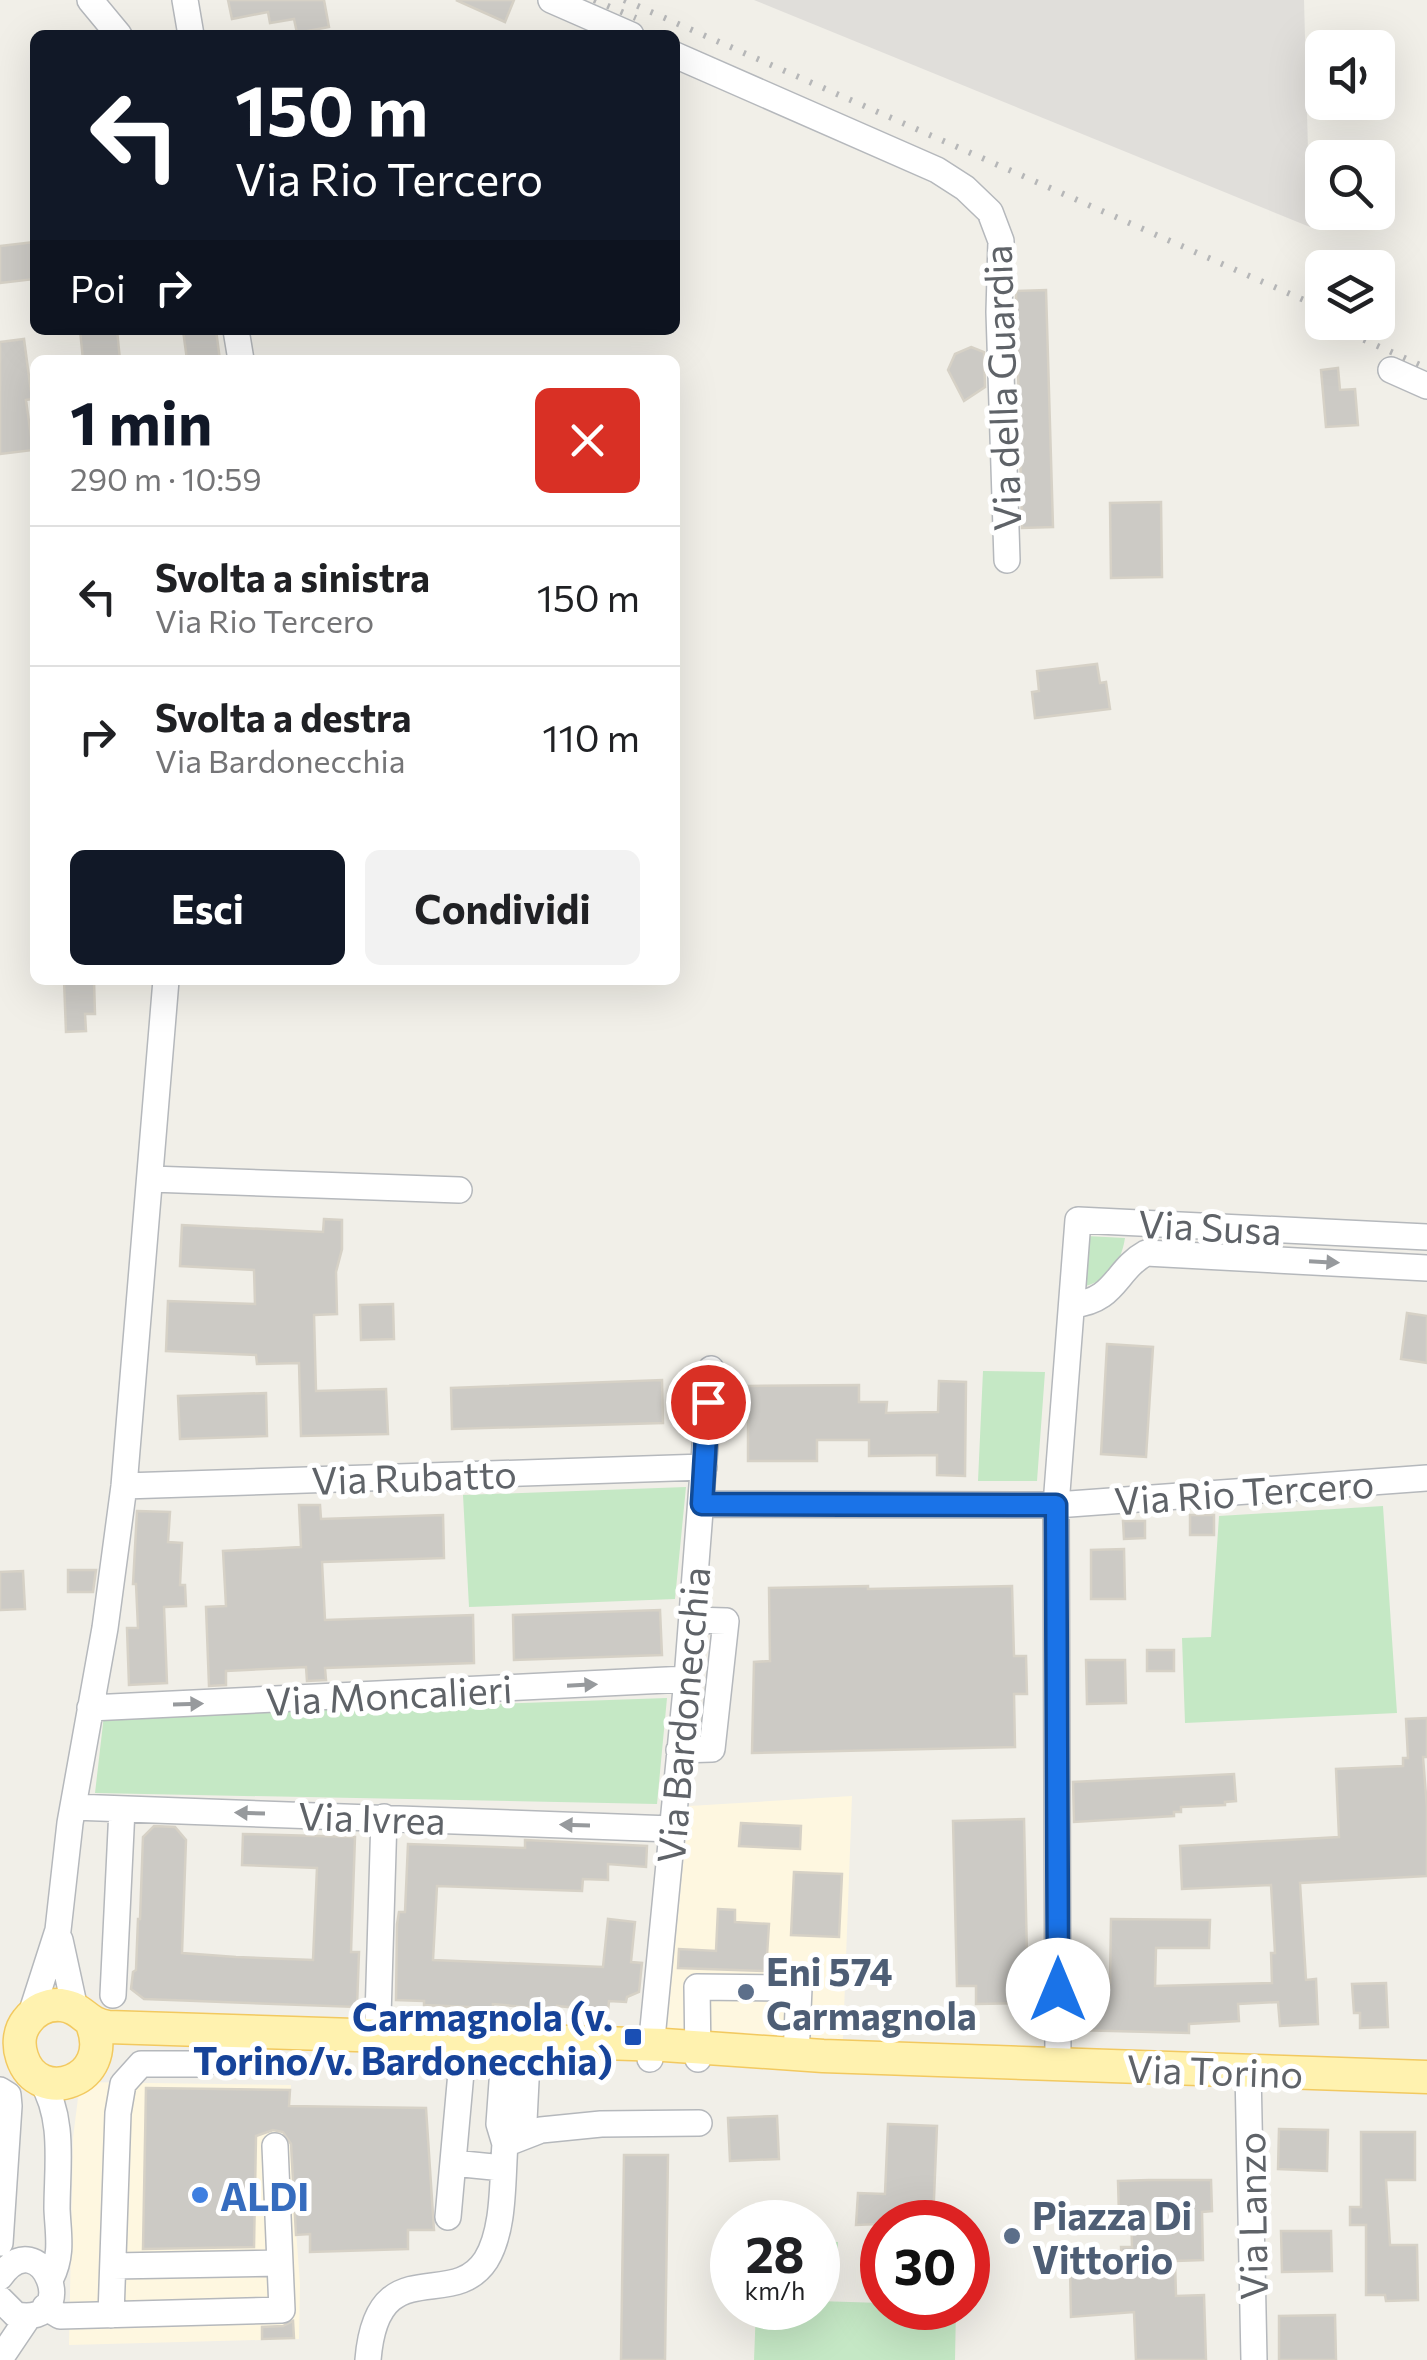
<!DOCTYPE html>
<html lang="it">
<meta charset="utf-8">
<style>
body{margin:0;font-family:Commissioner,sans-serif;background:#f2f2f2;color:#202124;height:100vh;display:flex;flex-direction:column;font-size:38px;white-space:nowrap}
*{box-sizing:border-box;margin:0}
p{font-size:32px;color:#757577}
.icon{flex:none;width:55px;height:55px;fill:none;stroke:currentColor;stroke-width:2;stroke-linecap:round;stroke-linejoin:round}
.map{position:relative;flex:1;overflow:hidden}
.details{position:absolute;left:30px;top:355px;width:650px;height:630px;display:flex;flex-direction:column;background:#fff;border-radius:15px;box-shadow:0 10px 40px #0002}
.details>*{flex:none}
.hud{position:absolute;left:30px;top:30px;width:650px;height:305px;border-radius:15px;box-shadow:0 10px 40px #0002;background:#111827;color:#fff;overflow:hidden}
.controls{position:absolute;left:1305px;top:30px;display:grid;gap:20px}
.controls a{display:grid;place-items:center;width:90px;height:90px;border-radius:15px;background:#fff;box-shadow:0 10px 40px #0002;font-size:50px}
.speed{position:absolute;left:710px;top:2200px;display:flex;gap:20px;font-size:50px;font-weight:700;text-align:center}
.speed>*{display:grid;place-content:center;width:130px;height:130px;border-radius:50%;background:#fff;box-shadow:0 10px 40px #0002;line-height:1}
.speed small{font-size:25px;font-weight:400}
.speed .limit{border:15px solid #d22;background:#fff;color:#111}
.pin{position:absolute;display:grid;place-items:center;width:85px;height:85px;color:#fff;margin:-42px;border:5px solid #fff;border-radius:50%;box-shadow:0 2px 10px #0007}
.me{position:absolute;width:110px;margin:-55px;rotate:0deg;stroke-linejoin:round;filter:drop-shadow(0 0 8px #0008)}
.turn{display:flex;align-items:center;gap:35px;height:210px;padding:0 40px;font-size:45px}
.turn .icon{width:130px;height:130px;stroke-width:2.5}
.turn b{display:block;font-size:70px;line-height:85px}
.then{display:flex;align-items:center;height:95px;padding:0 40px;background:#0003;gap:20px;font-size:38px}
.round{display:grid;place-items:center;flex:none;width:105px;height:105px;border-radius:15px;background:#f2f2f2}
.head{display:flex;align-items:center;justify-content:space-between;height:170px;padding:0 40px}
h1{font-size:60px;font-weight:700;line-height:75px;color:#111827}
.action{display:flex;gap:20px;margin-top:auto;padding:20px 40px}
.action a{flex:1;height:115px;border-radius:15px;background:#111827;color:#fff;font-size:40px;font-weight:700;line-height:115px;text-align:center}
.action a+a{background:#f2f2f2;color:#202124}
ul{padding:0;list-style:none}
li{display:flex;align-items:center;gap:30px;height:140px;padding:0 40px;border-top:2px solid #e0e0e0}
li div{flex:1}
li b{display:block;font-size:38px}
li em{font-style:normal}
.map>svg:first-child{display:block}
.commercial{fill:#fef7e0}
.industrial{fill:#e0deda}
.green{fill:#c5e8c5}
.building{fill:#cccac5;stroke:#d6d1c6;stroke-width:2.5}
.lines{fill:none;stroke-linecap:round;stroke-linejoin:round}
.minor-casing{stroke:#b5b8bc;stroke-width:28}
.major-casing{stroke:#f2c960;stroke-width:35}
.minor{stroke:#fff;stroke-width:25}
.major{stroke:#fff2af;stroke-width:32}
.rail{stroke:#b6b7b8;stroke-width:6;stroke-dasharray:2.5 12;stroke-linecap:butt}
.oneway{fill:#979a9d}
.route-casing{stroke:#114b97;stroke-width:25}
.route{stroke:#1a73e8;stroke-width:18}
.service-dot{fill:#5c6f8a;stroke:#fff;stroke-width:4}
.transit-dot{fill:#1a4fb4;stroke:#fff;stroke-width:4}
.shop-dot{fill:#3f7fe0;stroke:#fff;stroke-width:4}
.labels{text-anchor:middle;dominant-baseline:central;stroke-width:10;stroke-linejoin:round;paint-order:stroke}
.street-label{font-size:38px;fill:#5f6368;stroke:#fff}
.service-label{font-size:38px;font-weight:bold;fill:#4e5e75;stroke:#fff;text-anchor:start}
.transit-label{font-size:38px;font-weight:bold;fill:#164399;stroke:#fff;text-anchor:end}
.shop-label{font-size:38px;font-weight:bold;fill:#366cbe;stroke:#fff;text-anchor:start}
</style>
<div class="map">
<svg width="1427" height="2360" viewBox="0 0 1427 2360">
<rect width="100%" height="100%" fill="#f1efe8"/>
<path class="commercial" d="M852 1796 843 2039 666 2034 689 1806Z
M80 2082 291 2085 289 2137 300 2284 299 2339 69 2345 73 2138Z"/>
<path class="industrial" d="M754 0H1304L1310 227Z"/>
<path class="green" d="M1086 1236 1125 1238C1121 1264 1108 1280 1083 1287Z
M983 1371 1045 1372 1037 1481H978Z
M686 1487 675 1599 469 1607 463 1495Z
M1383 1506 1397 1713 1185 1723 1182 1638 1211 1637 1219 1516Z
M667 1698 657 1804 95 1793 104 1715 238 1713Z
M818 2241 838 2242 836 2281 818 2280Z
M818 2301 882 2303V2308H956L955 2360H754L756 2308H818Z"/>
<path class="building" d="M228 0H324L329 27 297 33 294 19 270 23 268 12 232 19Z
M456 0H514L505 22Z
M35 242V279L0 283V246Z
M1046 290 1053 527 1022 528 1016 291Z
M80 330H117L120 360H83Z
M183 330H216L220 360H187Z
M24 339 32 399 26 400 33 450 0 454V342Z
M971 347 984 352 985 387 964 401 948 370 955 354Z
M1338 368 1340 390 1355 389 1358 425 1326 427 1321 370Z
M1161 502 1162 577 1111 578 1110 503Z
M1097 664 1100 683 1106 682 1110 709 1035 718 1032 692 1039 691 1037 671Z
M64 980H94L95 1014H85L86 1031 66 1032Z
M324 1219 342 1220V1249L336 1272 337 1314 314 1315 316 1391 386 1389 388 1434 301 1436 299 1363 257 1364 256 1355 166 1351 168 1301 255 1304 254 1270 180 1266 182 1225 323 1232Z
M393 1304 394 1339 361 1340 360 1305Z
M1407 1313 1427 1316V1363L1401 1359Z
M1107 1344 1153 1347 1146 1457 1101 1454Z
M662 1380 663 1423 452 1429 451 1388Z
M939 1381 966 1382 965 1476 937 1475V1455L869 1456V1440H817V1461H748V1386L859 1385V1402H887L886 1413 938 1412Z
M266 1393 267 1436 180 1439 178 1396Z
M299 1505H320L321 1519 443 1515 444 1558 322 1562 325 1620 473 1615 474 1663 325 1668 326 1680 307 1681 306 1667 226 1671V1685L209 1686 206 1607 226 1606 223 1551 301 1547Z
M137 1511 170 1512 168 1542 182 1543 180 1585H185L186 1606 164 1607 167 1683 129 1685 127 1628H138L136 1584H133Z
M1190 1515H1214V1535H1190Z
M1123 1521H1145V1538L1124 1539Z
M1124 1549 1125 1599H1091V1550Z
M68 1570H96L93 1592H68Z
M23 1571 25 1609 0 1610V1572Z
M868 1586V1589L1012 1586 1014 1656H1026L1027 1694H1014L1015 1747 752 1753 754 1662 770 1661 769 1588Z
M660 1610 662 1655 514 1660 513 1615Z
M1147 1650H1174V1671H1147Z
M1086 1660H1125L1126 1703 1087 1704Z
M1427 1718V1757H1423L1427 1808V1876L1300 1883 1306 1980 1316 1979 1318 2024 1280 2026 1278 2002 1238 2004 1239 2021 1189 2024V2033L1074 2030V1982L1110 1983 1111 1919 1210 1920 1209 1948H1156L1155 1986 1272 1983 1271 1953H1275L1271 1885 1182 1889 1180 1846 1339 1837 1336 1769 1403 1766V1758H1408L1406 1719Z
M1234 1774 1236 1801 1225 1802V1805L1181 1807V1812H1174V1816L1074 1822 1073 1782Z
M1024 1819 1028 2003 976 2004V1986H957L953 1821Z
M741 1823 801 1826 800 1849 739 1846Z
M154 1826 175 1827 186 1840 182 1953 236 1957 313 1960 317 1868 242 1865 243 1834 355 1837 351 1952H359L357 2007 144 1999 131 1989 133 1972 136 1970 138 1919H140L143 1837Z
M525 1840 647 1846 646 1867 608 1864V1880L583 1879 582 1891 437 1886 433 1960 603 1967 608 1919 635 1922 631 1962 642 1963 639 1992 627 1997 626 2002 609 2001 608 2011 557 2006V2010L493 2004V2008L424 2005V2001L396 2000 397 1924 399 1912H405L408 1844 525 1848Z
M794 1872 842 1874 839 1937 791 1935Z
M718 1909 735 1910V1922L769 1924 766 1971 678 1968 679 1949 716 1951Z
M1386 1983 1388 2027 1360 2028V2013H1354L1352 1984Z
M146 2088 290 2090 289 2106 426 2108 434 2230H408V2249L310 2252V2234L296 2235 291 2144 283 2132 273 2130 256 2136 254 2247 143 2249Z
M777 2116 779 2159 730 2161 728 2118Z
M888 2124 937 2126 933 2222 856 2225 858 2193 885 2194Z
M1279 2129 1328 2130 1327 2171 1278 2169Z
M1361 2132H1415V2180H1386L1390 2245H1417L1418 2300 1386 2301 1385 2295H1366V2225H1350V2207H1361Z
M624 2155H668L665 2360H621Z
M1149 2180H1211L1212 2211 1202 2212 1203 2260 1175 2261 1176 2296 1204 2295 1206 2360H1136L1134 2312 1071 2317 1070 2269 1122 2267 1121 2247H1132L1131 2214 1119 2215 1118 2181Z
M1281 2231H1331L1332 2271 1282 2272Z
M1335 2315 1336 2360H1279V2316Z
M293 2321 294 2338 262 2339V2327L283 2326Z"/>
<g class="lines">
<defs>
<path id="minor" d="M90 0 119 35
M185 0 191 35
M551 0 631 35
M675 55 937 170 965 188 990 212 1001 241 999 312 1007 560
M236 330 241 360
M1391 370 1427 386
M151 1179 459 1190
M1072 1305C1116 1301 1115 1270 1146 1253L1427 1268
M124 1486 704 1467
M701 1504 1056 1505 1427 1478
M90 1708 687 1679
M679 1750 712 1749 726 1621 692 1620
M73 1807 672 1829
M60 1940 75 2009
M113 1995 122 1809
M30 2017 58 1930 70 1823 105 1628 124 1486 166 980
M505 2040 499 2124 505 2144 524 2121 528 2041
M377 2050 384 1817
M650 2059 687 1679 711 1369
M698 2059 697 1987 799 1988 796 2057
M1058 2065 1056 1505 1078 1220 1427 1237
M1248 2071 1254 2360
M41 2080C65 2118 57 2166 57 2209 58 2234 63 2254 51 2278
M0 2090 8 2095 9 2106 0 2243
M453 2163 503 2168
M448 2217 464 2039
M113 2266 280 2263
M0 2277C41 2219 84 2327 16 2315L0 2299
M45 2307 60 2316 282 2310 275 2146
M111 2315 118 2113 123 2084 141 2064H204L243 2046
M0 2359 29 2316
M368 2360C377 2248 452 2313 486 2260 505 2229 502 2180 505 2144L541 2130 601 2124 699 2123"/>
<path id="major" d="M92 2024C115 2081 38 2107 22 2057 18 2045 19 2031 27 2021 35 2010 48 2004 61 2005 84 2008 84 2023 108 2027L664 2045 823 2056 1427 2077"/>
</defs>
<use href="#minor" class="minor-casing"/>
<use href="#major" class="major-casing"/>
<use href="#minor" class="minor"/>
<use href="#major" class="major"/>
<path class="rail" d="M594 0 636 18
M624 0 1322 308
M1324 322 1427 368"/>
</g>
<defs><path id="oneway-solid" d="M-6-.8H1V-3.2L6.5 0L1 3.2V.8H-6Z" transform="scale(2.5)"/></defs>
<g class="oneway">
<use href="#oneway-solid" transform="translate(1324 1262) rotate(3)"/>
<use href="#oneway-solid" transform="translate(582 1685) rotate(-3)"/>
<use href="#oneway-solid" transform="translate(188 1704) rotate(-2)"/>
<use href="#oneway-solid" transform="translate(250 1813) rotate(-178)"/>
<use href="#oneway-solid" transform="translate(575 1825) rotate(-178)"/>
</g>
<g class="lines">
<defs>
<path id="route" d="M708 1402 702 1504 1056 1505 1058 1990"/>
</defs>
<use href="#route" class="route-casing"/>
<use href="#route" class="route"/>
</g>
<g class="service-dot">
<circle cx="746" cy="1992" r="10"/>
<circle cx="1012" cy="2236" r="10"/>
</g>
<rect class="transit-dot" x="623" y="2027" width="20" height="20" rx="5"/>
<circle class="shop-dot" cx="200" cy="2195" r="10"/>
<g class="labels">
<g class="street-label">
<text transform="translate(1001 388) rotate(-92)">Via della Guardia</text>
<text transform="translate(1210 1226) rotate(3)">Via Susa</text>
<text transform="translate(414 1476) rotate(-2)">Via Rubatto</text>
<text transform="translate(1244 1491) rotate(-4)">Via Rio Tercero</text>
<text transform="translate(389 1694) rotate(-3)">Via Moncalieri</text>
<text transform="translate(682 1715) rotate(-85)">Via Bardonecchia</text>
<text transform="translate(372 1817) rotate(2)">Via Ivrea</text>
<text transform="translate(1215 2070) rotate(2)">Via Torino</text>
<text transform="translate(1251 2216) rotate(-91)">Via Lanzo</text>
</g>
<g class="service-label">
<text x="766" y="1970">Eni 574<tspan x="766" dy="44">Carmagnola</tspan></text>
<text x="1032" y="2214">Piazza Di<tspan x="1032" dy="44">Vittorio</tspan></text>
</g>
<g class="transit-label">
<text x="613" y="2015">Carmagnola (v.<tspan x="613" dy="44">Torino/v. Bardonecchia)</tspan></text>
</g>
<g class="shop-label">
<text x="220" y="2195">ALDI</text>
</g>
</g>
</svg>
<div class="controls">
<a><svg class="icon" aria-label="sound" viewBox="0 0 24 24"><path d="M4 9h4l5-4v14l-5-4H4zM17 9q2 3 0 6"/></svg></a>
<a><svg class="icon" aria-label="search" viewBox="0 0 24 24"><circle cx="10" cy="10" r="6"/><path d="M15 15l6 6"/></svg></a>
<a><svg class="icon" aria-label="layers" viewBox="0 0 24 24"><path d="M12 4l9 5-9 5-9-5zM3 14l9 5 9-5"/></svg></a>
</div>
<div class="speed"><div>28<small>km/h</small></div><div class="limit">30</div></div>
<div class="pin" style="left:708px;top:1402px;background:#d93025"><svg class="icon" aria-label="arrive" viewBox="0 0 24 24"><path d="M6 21V4h12l-3 4 3 4H6"/></svg></div>
<svg class="me" style="left:1058px;top:1990px" viewBox="-20 -20 40 40"><circle r="19" fill="#fff"/><path d="M0-13L10 11 0 6-10 11z" fill="#1a73e8"/></svg>
<div class="hud">
<div class="turn"><svg class="icon" aria-label="left" viewBox="0 0 24 24"><path d="M17 20v-9H6M10 6l-5 5 5 5"/></svg><div><b>150 m</b>Via Rio Tercero</div></div>
<div class="then">Poi<svg class="icon" aria-label="right" viewBox="0 0 24 24"><path d="M7 20v-9h11M14 6l5 5-5 5"/></svg></div>
</div>
<section class="details">
<div class="head"><div><h1>1 min</h1><p>290 m · 10:59</p></div><a class="round" style="background:#d93025;color:#fff"><svg class="icon" aria-label="close" viewBox="0 0 24 24"><path d="M6 6l12 12M18 6L6 18"/></svg></a></div>
<ul>
<li><svg class="icon" aria-label="left" viewBox="0 0 24 24"><path d="M17 20v-9H6M10 6l-5 5 5 5"/></svg><div><b>Svolta a sinistra</b><p>Via Rio Tercero</p></div><em>150 m</em></li>
<li><svg class="icon" aria-label="right" viewBox="0 0 24 24"><path d="M7 20v-9h11M14 6l5 5-5 5"/></svg><div><b>Svolta a destra</b><p>Via Bardonecchia</p></div><em>110 m</em></li>
</ul>
<div class="action"><a>Esci</a><a>Condividi</a></div>
</section>
</div>
